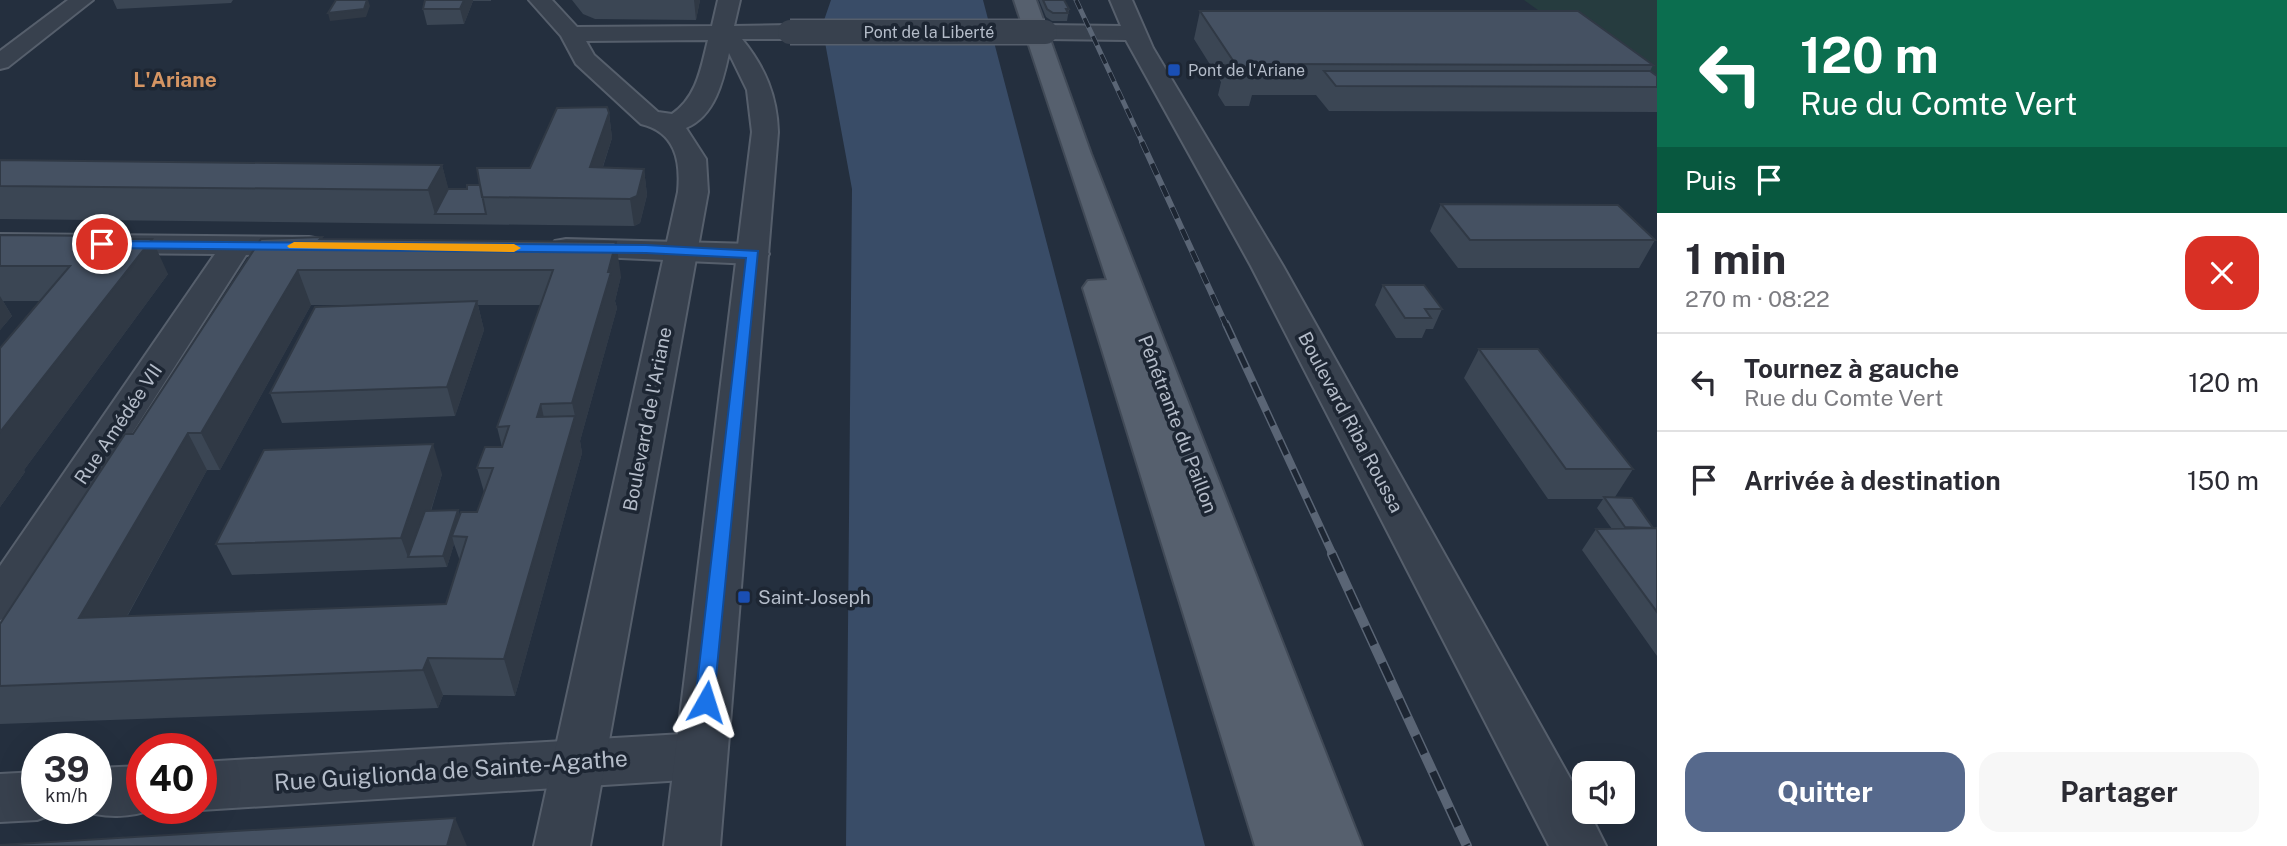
<!DOCTYPE html>
<html lang="fr">
<meta charset="utf-8">
<style>
body{margin:0;font-family:"Public Sans",sans-serif;background:#f7f7f7;color:#2b2b33;height:100vh;display:flex;flex-direction:column;font-size:26px;white-space:nowrap}
*{box-sizing:border-box;margin:0}
p{font-size:23px;color:#7c7c81}
.icon{flex:none;width:38px;height:38px;fill:none;stroke:currentColor;stroke-width:2;stroke-linecap:round;stroke-linejoin:round}
.map{position:relative;flex:1;overflow:hidden}
.sheet{display:flex;flex-direction:column;background:#fff;width:630px}
.sheet>*{flex:none}
.banner{background:#0b6e4f;color:#fff;overflow:hidden}
.tools{position:absolute;left:1572px;top:761px;display:grid;gap:14px}
.tools a{display:grid;place-items:center;width:63px;height:63px;border-radius:14px;background:#fff;box-shadow:0 7px 28px #0002;font-size:35px}
.speed{position:absolute;left:21px;top:733px;display:flex;gap:14px;font-size:35px;font-weight:700;text-align:center}
.speed>*{display:grid;place-content:center;width:91px;height:91px;border-radius:50%;background:#fff;box-shadow:0 7px 28px #0002;line-height:1}
.speed small{font-size:18px;font-weight:400}
.speed .limit{border:10px solid #d22;background:#fff;color:#111}
.pin{position:absolute;display:grid;place-items:center;width:60px;height:60px;color:#fff;margin:-30px;border:4px solid #fff;border-radius:50%;box-shadow:0 2px 7px #0007}
.me{position:absolute;width:77px;margin:-38px;rotate:6deg;stroke-linejoin:round;filter:drop-shadow(0 0 5px #0008)}
.turn{display:flex;align-items:center;gap:24px;height:147px;padding:0 28px;font-size:32px}
.turn .icon{width:91px;height:91px;stroke-width:2.5}
.turn b{display:block;font-size:49px;line-height:60px}
.then{display:flex;align-items:center;height:66px;padding:0 28px;background:#0003;gap:14px;font-size:26px}
.round{display:grid;place-items:center;flex:none;width:74px;height:74px;border-radius:21px;background:#f7f7f7}
.overview{display:flex;align-items:center;justify-content:space-between;height:119px;padding:0 28px}
h1{font-size:42px;font-weight:700;line-height:52px}
.button{display:flex;gap:14px;margin-top:auto;padding:14px 28px}
.button a{flex:1;height:80px;border-radius:21px;background:#56698c;color:#fff;font-size:28px;font-weight:700;line-height:80px;text-align:center}
.button a+a{background:#f7f7f7;color:#2b2b33}
ul{padding:0;list-style:none}
li{display:flex;align-items:center;gap:21px;height:98px;padding:0 28px;border-top:2px solid #e1e1e2}
li div{flex:1}
li b{display:block;font-size:26px}
li em{font-style:normal}
main{display:flex;flex:1;min-height:0}
.map>svg:first-child{display:block}
.green{fill:#263c3f}
.water{fill:#394c67}
.lines{fill:none;stroke-linecap:round;stroke-linejoin:round}
.minor-casing{stroke:#565f6c;stroke-width:4}
.tertiary-casing{stroke:#565f6c;stroke-width:4}
.primary-casing{stroke:#414a57;stroke-width:4}
.minor{fill:#38414e;fill-rule:evenodd}
.tertiary{fill:#38414e;fill-rule:evenodd}
.primary{fill:#56606e;fill-rule:evenodd}
.rail-far3-casing{stroke:#5a6575;stroke-width:5}
.rail-far2-casing{stroke:#5a6575;stroke-width:6}
.rail-far1-casing{stroke:#5a6575;stroke-width:8}
.rail-casing{stroke:#5a6575;stroke-width:10}
.rail-far3{stroke:#1d2633;stroke-width:3.5;stroke-dasharray:10;stroke-linecap:butt}
.rail-far2{stroke:#1d2633;stroke-width:4.5;stroke-dasharray:12;stroke-linecap:butt}
.rail-far1{stroke:#1d2633;stroke-width:5;stroke-dasharray:16;stroke-linecap:butt}
.rail{stroke:#1d2633;stroke-width:7;stroke-dasharray:20;stroke-linecap:butt}
.tertiary-bridge-casing{stroke:#565f6c;stroke-width:27;stroke-linecap:butt}
.tertiary-bridge{stroke:#38414e;stroke-width:24}
.wall{fill:#3b4654;fill-rule:evenodd}
.shaded-wall{fill:#303945}
.building{fill:#455162;stroke:#303945;stroke-width:2;fill-rule:evenodd}
.route{fill:#1a73e8;stroke:#114b97;stroke-width:2}
.slow{fill:#f59e0b}
.transit-dot{fill:#1a4fb4;stroke:#1d2633;stroke-width:2.5}
.labels{text-anchor:middle;dominant-baseline:central;stroke-width:7;stroke-linejoin:round;paint-order:stroke}
.far-street-label{font-size:16px;fill:#b4bcc9;stroke:#1d2633}
.far-poi-label{font-size:16px;fill:#b4bcc9;stroke:#1d2633;text-anchor:start}
.street-label{font-size:19px;fill:#b4bcc9;stroke:#1d2633}
.poi-label{font-size:19px;fill:#b4bcc9;stroke:#1d2633;text-anchor:start}
.far-district-label{font-size:21px;font-weight:bold;fill:#d59563;stroke:#1d2633}
.near-street-label{font-size:23px;fill:#b4bcc9;stroke:#1d2633}
</style>
<main>
<div class="map">
<svg width="1657" height="846" viewBox="0 0 1657 846">
<rect width="100%" height="100%" fill="#242f3e"/>
<path class="green" d="M1524 0H1657V95Z"/>
<path class="water" d="M831 0H983L1205 846H846L852 189 822 26Z"/>
<g class="lines">
<defs>
<path id="minor" d="M68 0H93L8 67 0 69V51Z
M0 234 309 237 320 239 325 246 320 253 246 255 16 615 0 620V566L215 254 0 252Z
M566 239 753 244 764 247 769 254 764 261 753 264 555 255 550 248 555 241Z
M700 733 718 740 726 756 718 772 700 779 201 810 197 808H201V762Z
M142 766V808H157C132 818 103 819 77 809L96 808V768Z
M37 772V808H58L56 813 37 820 0 822V774Z"/>
<path id="tertiary" d="M529 0H552L577 27 712 26 718 0H740L734 26 790 25 801 32 790 39H742C765 67 777 96 778 132L720 846H664L752 132 747 90 729 53C723 81 715 116 686 128L706 159 708 192 590 846H534L678 192C681 160 675 132 641 124L576 64 561 36ZM708 40C701 68 697 97 672 114L658 112 594 55 586 41Z
M1110 0H1132L1153 48 1283 266 1584 803V812H1589L1606 846H1549L1251 266 1126 40 1045 39 1034 32 1045 25 1121 26Z"/>
<path id="primary" d="M1014 0H1036L1091 154 1362 846H1255L1083 288 1088 281 1107 280Z"/>
</defs>
<use href="#minor" class="minor-casing"/>
<use href="#tertiary" class="tertiary-casing"/>
<use href="#primary" class="primary-casing"/>
<use href="#minor" class="minor"/>
<use href="#tertiary" class="tertiary"/>
<use href="#primary" class="primary"/>
<defs>
<path id="rail-far3" d="M1076 0 1143 144"/>
<path id="rail-far2" d="M1142 142 1226 325"/>
<path id="rail-far1" d="M1226 324 1333 555"/>
<path id="rail" d="M1332 554 1467 846"/>
</defs>
<use href="#rail-far3" class="rail-far3-casing"/>
<use href="#rail-far2" class="rail-far2-casing"/>
<use href="#rail-far1" class="rail-far1-casing"/>
<use href="#rail" class="rail-casing"/>
<use href="#rail-far3" class="rail-far3"/>
<use href="#rail-far2" class="rail-far2"/>
<use href="#rail-far1" class="rail-far1"/>
<use href="#rail" class="rail"/>
<defs>
<path id="tertiary-bridge" d="M790 32H1045"/>
</defs>
<use href="#tertiary-bridge" class="tertiary-bridge-casing"/>
<use href="#tertiary-bridge" class="tertiary-bridge"/>
</g>
<path class="wall" d="M113 0H233L231 3 117 9Z
M425 0H491V1H473L464 24 427 25 423 9Z
M572 0H700L696 20 595 19 583 14Z
M1039 0H1064L1069 9 1067 21H1052L1046 17Z
M1200 11 1653 65 1650 71 1657 76V112L1329 111 1316 95H1252L1249 106H1225L1218 95 1221 82 1194 39Z
M609 113 612 138 603 167 644 169 647 195 640 223 634 226 0 219V160L442 165 448 189H467L530 168Z
M1441 204 1655 240 1639 268H1458L1430 231Z
M0 235 103 239 168 274 24 470 25 472 0 507V348L40 301H3L12 316 0 330Z
M322 237V239L621 276 615 301 617 308 580 441 582 453 515 696 443 695 438 708 0 724V624L133 434ZM311 305H378L270 393 282 423 455 416 484 330 478 305H541L497 427 502 447 477 468 484 492 477 512 460 516 458 510 431 511 442 474 216 544 232 575 447 567 454 544 460 561 446 604 127 617 207 470H220Z
M1383 285 1442 309 1433 329H1426L1422 338H1396L1375 305Z
M1479 349 1633 469 1615 497 1653 528H1657V656L1582 550 1596 529H1612L1597 508 1603 499H1548L1464 378Z"/>
<path class="shaded-wall" d="M368 0 370 6 366 17 330 21 328 13Z
M464 0H473V1L464 24 460 9Z
M694 0H700L696 20Z
M609 113 612 138 594 193 590 167Z
M442 165 451 198 435 214 428 190Z
M644 169 647 195 640 223 634 226 630 199Z
M152 239 168 274 24 470 25 472 0 507V432Z
M616 242 621 276 615 301 617 308 580 441 582 453 515 696 504 659 575 416 578 429 572 403Z
M298 270 311 305 220 470 201 433Z
M0 296 12 316 0 330Z
M477 301 484 330 455 416 447 387Z
M541 404 549 441 537 417Z
M188 433 207 470 105 656 79 618Z
M433 444 442 474 416 557H408L401 538Z
M458 510 461 521 452 536 454 544 447 567 443 556Z
M428 658 443 695 438 708 423 670Z
M455 818 467 846H447Z"/>
<path class="building" d="M336 0H367L364 9 328 13Z
M425 0H464L460 9H423Z
M1043 0H1064L1069 9H1066L1068 13H1053L1047 9Z
M1200 11H1578L1653 65 1249 64 1257 75 1232 76 1225 65H1236Z
M1324 71H1650L1657 76V87L1336 86Z
M607 107 609 113 590 167 644 169 637 196 630 199 482 197 477 168H530L557 108Z
M0 160 442 165 428 190 0 186Z
M467 185H480L486 214H435L448 189H467Z
M1441 204 1618 205 1655 240H1470Z
M0 235 101 236 98 239H152L0 432V348L70 266H0Z
M322 237 320 239 616 242 608 272H611L572 403 541 404 537 417 575 416 504 659 428 658 423 670 0 686V624L125 434H133L261 239ZM298 270H553L497 427 509 426 502 447H485L477 468H493L477 512H461L452 536 467 537 446 604 79 618 188 433H201Z
M1383 285H1424L1442 309H1425L1431 318H1405Z
M477 301 447 387 270 393 315 307Z
M1479 349H1538L1633 469H1566Z
M433 444 401 538 216 544 264 450Z
M1604 497 1632 498 1653 528 1625 527Z
M458 510 443 556 408 557 425 511Z
M1657 528V612L1596 529Z
M455 818 447 846H0V845Z"/>
<path class="route" d="M98 241 646 245 758 251 713 708 706 711 699 708 695 702 746 258 646 253 102 248 98 247Z"/>
<path class="slow" d="M294 242 514 244 521 248 514 252 289 248 287 246Z"/>
<g class="transit-dot">
<rect x="1167" y="63" width="14" height="14" rx="3.5"/>
<rect x="737" y="590" width="14" height="14" rx="3.5"/>
</g>
<g class="labels">
<g class="far-street-label">
<text x="929" y="32">Pont de la Liberté</text>
</g>
<g class="far-poi-label">
<text x="1188" y="70">Pont de l'Ariane</text>
</g>
<g class="street-label">
<text transform="translate(647 419) rotate(-79)">Boulevard de l'Ariane</text>
<text transform="translate(1351 422) rotate(62)">Boulevard Riba Roussa</text>
<text transform="translate(118 424) rotate(-56)">Rue Amédée VII</text>
<text transform="translate(1178 424) rotate(69)">Pénétrante du Paillon</text>
</g>
<g class="poi-label">
<text x="758" y="597">Saint-Joseph</text>
</g>
<g class="far-district-label">
<text x="175" y="79">L'Ariane</text>
</g>
<g class="near-street-label">
<text transform="translate(451 770) rotate(-4)">Rue Guiglionda de Sainte-Agathe</text>
</g>
</g>
</svg>
<div class="tools">
<a><svg class="icon" aria-label="sound" viewBox="0 0 24 24"><path d="M4 9h4l5-4v14l-5-4H4zM17 9q2 3 0 6"/></svg></a>
</div>
<div class="speed"><div>39<small>km/h</small></div><div class="limit">40</div></div>
<div class="pin" style="left:102px;top:244px;background:#d93025"><svg class="icon" aria-label="arrive" viewBox="0 0 24 24"><path d="M6 21V4h12l-3 4 3 4H6"/></svg></div>
<svg class="me" style="left:706px;top:702px" viewBox="-20 -20 40 40"><path d="M0-17L14 15 0 8-14 15z" fill="#1a73e8" stroke="#fff" stroke-width="4"/></svg>
</div>
<section class="sheet">
<div class="banner">
<div class="turn"><svg class="icon" aria-label="left" viewBox="0 0 24 24"><path d="M17 20v-9H6M10 6l-5 5 5 5"/></svg><div><b>120 m</b>Rue du Comte Vert</div></div>
<div class="then">Puis<svg class="icon" aria-label="arrive" viewBox="0 0 24 24"><path d="M6 21V4h12l-3 4 3 4H6"/></svg></div>
</div>
<div class="overview"><div><h1>1 min</h1><p>270 m · 08:22</p></div><a class="round" style="background:#d93025;color:#fff"><svg class="icon" aria-label="close" viewBox="0 0 24 24"><path d="M6 6l12 12M18 6L6 18"/></svg></a></div>
<ul>
<li><svg class="icon" aria-label="left" viewBox="0 0 24 24"><path d="M17 20v-9H6M10 6l-5 5 5 5"/></svg><div><b>Tournez à gauche</b><p>Rue du Comte Vert</p></div><em>120 m</em></li>
<li><svg class="icon" aria-label="arrive" viewBox="0 0 24 24"><path d="M6 21V4h12l-3 4 3 4H6"/></svg><div><b>Arrivée à destination</b></div><em>150 m</em></li>
</ul>
<div class="button"><a>Quitter</a><a>Partager</a></div>
</section>
</main>
